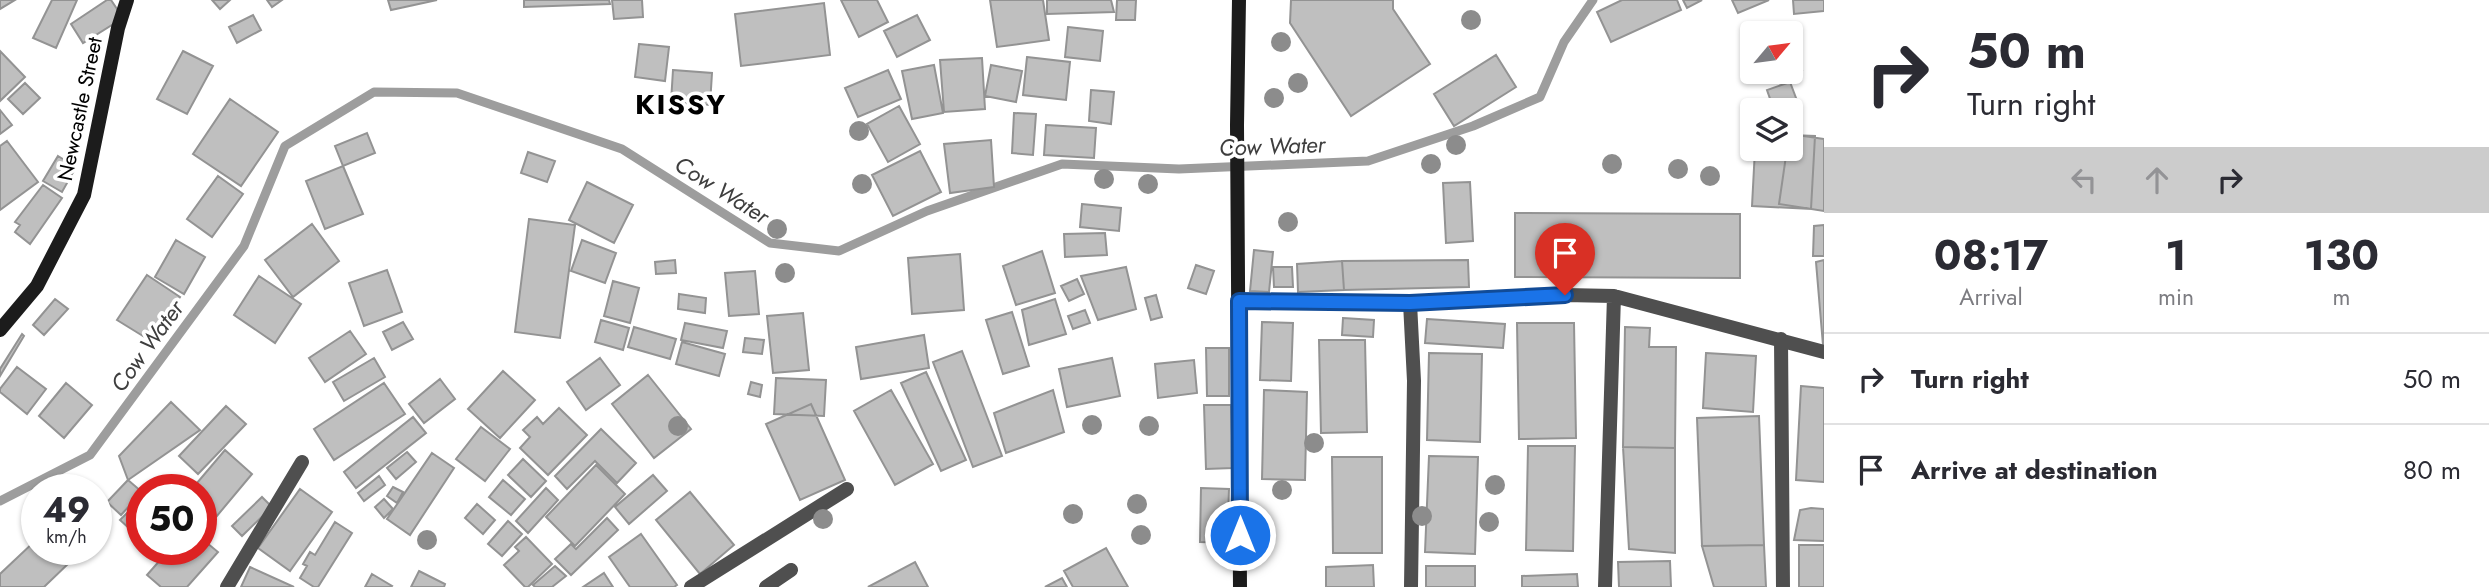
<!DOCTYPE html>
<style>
body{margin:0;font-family:Jost,sans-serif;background:#f7f7f7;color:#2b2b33;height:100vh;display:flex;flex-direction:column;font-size:26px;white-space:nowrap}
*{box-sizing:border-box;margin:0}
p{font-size:23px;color:#7c7c81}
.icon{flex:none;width:38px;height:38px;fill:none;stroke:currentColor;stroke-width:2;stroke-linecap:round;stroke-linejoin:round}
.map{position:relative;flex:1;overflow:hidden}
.side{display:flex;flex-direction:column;background:#fff;width:665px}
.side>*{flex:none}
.guide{background:#fff;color:#2b2b33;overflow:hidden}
.needle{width:46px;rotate:61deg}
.controls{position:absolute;left:1740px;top:21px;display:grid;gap:14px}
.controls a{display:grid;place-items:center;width:63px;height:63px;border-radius:7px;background:#fff;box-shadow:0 2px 5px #0004;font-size:35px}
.speed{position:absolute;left:21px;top:474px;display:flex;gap:14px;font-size:35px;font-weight:700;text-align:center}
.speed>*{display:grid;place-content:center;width:91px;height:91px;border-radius:50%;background:#fff;box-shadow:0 2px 5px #0004;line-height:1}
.speed small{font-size:18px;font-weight:400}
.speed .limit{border:10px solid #d22;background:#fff;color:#111}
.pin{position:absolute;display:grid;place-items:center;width:60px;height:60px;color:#fff;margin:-72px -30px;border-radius:50% 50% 50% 0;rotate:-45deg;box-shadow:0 0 7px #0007}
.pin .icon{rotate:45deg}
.me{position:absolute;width:77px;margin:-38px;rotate:0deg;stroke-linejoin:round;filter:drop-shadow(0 0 5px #0008)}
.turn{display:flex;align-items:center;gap:24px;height:147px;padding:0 28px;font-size:32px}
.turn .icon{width:91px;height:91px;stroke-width:2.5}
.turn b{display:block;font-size:49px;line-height:60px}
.lanes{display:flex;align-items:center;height:66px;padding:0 28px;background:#0003;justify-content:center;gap:35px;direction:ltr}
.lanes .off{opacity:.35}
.eta{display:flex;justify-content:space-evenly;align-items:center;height:119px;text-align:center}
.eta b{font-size:42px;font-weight:700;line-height:49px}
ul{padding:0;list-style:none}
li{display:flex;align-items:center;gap:21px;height:91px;padding:0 28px;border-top:2px solid #e1e1e2}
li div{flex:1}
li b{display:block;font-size:26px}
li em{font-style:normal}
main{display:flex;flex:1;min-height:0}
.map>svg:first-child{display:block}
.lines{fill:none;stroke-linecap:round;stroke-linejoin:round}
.stream{stroke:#9d9d9d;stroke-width:9}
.building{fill:#bfbfbf;stroke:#939393;stroke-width:2}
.lane{stroke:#4f4f4f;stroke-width:14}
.street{stroke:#4f4f4f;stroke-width:14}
.secondary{stroke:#1c1c1c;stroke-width:14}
.tree{fill:#8c8c8c}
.route-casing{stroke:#114b97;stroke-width:18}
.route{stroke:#1a73e8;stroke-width:12}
.labels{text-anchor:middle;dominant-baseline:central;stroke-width:7;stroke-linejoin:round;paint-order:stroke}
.street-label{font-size:21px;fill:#000;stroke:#fff}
.water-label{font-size:23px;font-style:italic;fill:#3e3e3e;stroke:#fff}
.district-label{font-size:28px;font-weight:bold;letter-spacing:2px;fill:#000;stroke:#fff}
</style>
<main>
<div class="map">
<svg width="1824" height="587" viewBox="0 0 1824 587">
<rect width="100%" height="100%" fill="#fff"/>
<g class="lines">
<path class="stream" d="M0 501 90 455 244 246 285 146 374 92 457 93 622 149 770 243 839 251 927 211 1062 164 1179 169 1368 161 1473 126 1540 97 1564 42 1593 0"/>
</g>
<path class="building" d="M0 0H15L0 9Z
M52 0H77L56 48 33 38Z
M107 0H111L123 18 83 43 71 24Z
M212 0H230L220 9Z
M267 0H282L272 7Z
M388 0H437L391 10Z
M524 0H609L610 4 524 7Z
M612 0H642L643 17 614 19Z
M841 0H877L888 22 859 37Z
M990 0H1043L1049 40 997 47Z
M1047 0H1111L1114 12 1047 14Z
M1117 0H1136L1135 20H1116Z
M1291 0H1393V9L1430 64 1351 116 1290 23Z
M1622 0H1677L1681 10 1611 42 1597 12Z
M1683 0H1702L1687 8Z
M1732 0H1769L1738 13Z
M1793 0H1824V11L1794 14Z
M824 3 830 55 741 66 735 14Z
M253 15 261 30 237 43 229 27Z
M917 15 930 40 897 57 884 31Z
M1068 27 1103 31 1100 61 1065 57Z
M639 44 669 47 665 81 635 77Z
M1793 44 1802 70 1771 81 1768 72H1790V45Z
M0 51 25 77 0 101Z
M183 51 213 66 187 114 157 99Z
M1496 55 1516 87 1454 126 1434 94Z
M1027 57 1070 62 1066 100 1023 95Z
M982 58 985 109 944 112 940 60Z
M934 65 943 113 912 119 902 71Z
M991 65 1022 71 1016 102 985 96Z
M673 70 712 73 710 105 671 102Z
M888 70 901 99 858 117 845 88Z
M1790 82 1799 106 1787 110H1774L1767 90Z
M25 83 40 98 23 114 8 99Z
M1091 90 1114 92 1111 124 1089 121Z
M230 99 278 132 241 186 193 154Z
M899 106 920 144 888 162 867 124Z
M0 110 12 125 0 134Z
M1014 113 1036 114 1033 155 1012 153Z
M1046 125 1096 128 1094 158 1044 155Z
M367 133 375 153 343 166 335 146Z
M1790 134 1824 139V211L1779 204 1787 149H1790Z
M1790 135 1815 136 1811 209 1752 206 1755 149H1790Z
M991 140 994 187 950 193 944 144Z
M7 141 38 182 0 210V146Z
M920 151 941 192 893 216 872 175Z
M528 152 555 161 547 182 521 173Z
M58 156 76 167 62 192 43 181Z
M343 166 363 214 325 229 306 181Z
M218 176 243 194 212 237 187 219Z
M587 182 633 205 614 243 569 220Z
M1470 182 1473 241 1446 243 1443 183Z
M43 185 62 198 30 244 15 232 20 225 15 222Z
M1082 204 1121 208 1119 231 1080 227Z
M1515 213 1740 214V278L1515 277Z
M529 219 575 225 560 338 515 332Z
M312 224 339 261 293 297 265 260Z
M1824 225V256H1813L1814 226Z
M1105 233 1107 255 1065 257 1064 234Z
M176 240 205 257 184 294 155 277Z
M582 240 616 253 605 283 571 271Z
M1254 250 1273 252 1269 292 1250 291Z
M1042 251 1055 293 1016 305 1003 266Z
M960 254 964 310 912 314 908 258Z
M675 260 676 273 656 274 655 262Z
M1468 260 1469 287 1344 290 1342 261Z
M1824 260V345H1823L1816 262Z
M1342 261 1344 290 1298 292 1297 264Z
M1196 265 1214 271 1206 294 1188 288Z
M1126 267 1136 309 1098 320 1081 276Z
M1273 267H1292L1293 287H1274Z
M387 270 402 312 364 326 349 283Z
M755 271 759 314 729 316 725 273Z
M147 275 180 297 151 341 117 320Z
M259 276 301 304 275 343 234 315Z
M1077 279 1084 294 1069 301 1061 286Z
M613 281 639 288 630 323 604 316Z
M679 294 706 298 705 313 678 309Z
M1156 295 1162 317 1151 320 1145 298Z
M55 299 68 309 44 335 33 325Z
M1055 299 1066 334 1029 345 1022 310Z
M1085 310 1090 323 1073 329 1068 316Z
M1012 312 1029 366 1003 374 986 320Z
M803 313 809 370 773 373 767 316Z
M1343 318 1374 320 1373 337 1342 335Z
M1427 319 1505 324 1503 348 1425 343Z
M601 320 629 328 623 350 595 342Z
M403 322 413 339 392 350 383 332Z
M1262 322 1293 323 1291 381 1260 380Z
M685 323 727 331 723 348 681 340Z
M1517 323H1574L1576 438 1519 439Z
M634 327 676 339 670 359 628 347Z
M1625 327 1650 328 1649 347H1676L1675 448 1623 447Z
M350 331 366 354 325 382 309 358Z
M22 334 24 336 0 376V369Z
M924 335 929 368 861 379 856 347Z
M745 338 764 340 762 354 743 352Z
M1319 340H1365L1367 432 1321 433Z
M682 342 725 354 719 376 676 364Z
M1206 348H1229V396H1207Z
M962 351 1002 456 973 467 933 362Z
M1429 353 1482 354 1480 442 1427 440Z
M1706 353 1756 356 1753 412 1703 408Z
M374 358 385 377 344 401 333 382Z
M600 358 620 385 586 410 567 382Z
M1112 358 1120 396 1067 407 1059 369Z
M1194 360 1197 393 1158 398 1155 364Z
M17 367 46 389 27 414 0 392V389Z
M503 371 535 400 500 438 468 409Z
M926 372 966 460 941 471 901 383Z
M648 375 691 429 654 458 612 404Z
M776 378 826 380 824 416 774 414Z
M440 379 455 399 424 423 409 404Z
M751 382 762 385 760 397 748 394Z
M66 383 92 405 64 438 39 416Z
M384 383 405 414 334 460 314 429Z
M1801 386 1824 388V482L1796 480Z
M891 390 933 464 895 485 854 411Z
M1053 390 1064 432 1006 453 994 413Z
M1264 390 1307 392 1305 480 1262 479Z
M171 402 200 430 128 480 119 456Z
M811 404 845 480 800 500 766 424Z
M1204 405H1231L1233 468 1206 469Z
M226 406 246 424 198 474 179 456Z
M559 408 587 435 548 475 520 448 530 437 523 430 537 417 543 424Z
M1759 416 1764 545 1702 546 1697 418Z
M413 417 426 433 356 488 344 472Z
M481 427 510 449 485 481 456 459Z
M601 429 636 463 617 483 595 461 567 489 555 476Z
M1528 446H1575L1573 551 1526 550Z
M1623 447 1675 448V553L1629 549Z
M225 450 252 474 206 529 201 525V490H191Z
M407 452 416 462 396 479 387 468Z
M432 453 454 468 410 535 387 519Z
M1429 456 1478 457 1475 554 1425 552Z
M1332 457H1382V553H1333Z
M523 459 546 481 531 497 508 475Z
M596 465 625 494 575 546 546 517Z
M653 475 667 491 629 524 615 507Z
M379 476 385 485 364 501 358 493Z
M128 480 142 492 121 515 107 502Z
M503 480 525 499 511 515 489 497Z
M393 487 403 492 397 503 387 496Z
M546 488 558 500 528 533 516 521Z
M1201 488 1229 489 1227 543 1200 542Z
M300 489 332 512 290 571 258 548Z
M690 492 734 545 700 574 656 520Z
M262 497 272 507 242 536 232 526Z
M142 498V540L120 520Z
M384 499 393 509 384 518 375 507Z
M477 504 495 520 483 534 465 518Z
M1811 508 1824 509V541L1794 540 1800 510Z
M607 518 618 530 571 575 555 559 571 544 576 549Z
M508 521 522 534 502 556 488 544Z
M335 522 352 533 318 587H314L300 578 307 566 303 564 310 552 315 555Z
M641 534 677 585 674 587H630L609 557Z
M526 537 552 564 528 587H525L504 565 519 551 515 547Z
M201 538 218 552 187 587H161L147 575 169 550H201Z
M37 539V550H59L71 561 44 587H0V574Z
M1764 545 1766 587H1714L1702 546Z
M1799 545H1824V587H1799Z
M1106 548 1128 587H1073L1064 571Z
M1670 561 1671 587H1619L1618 562Z
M915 562 928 587H868Z
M1373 565 1374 587H1326V567Z
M555 566 566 576 552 587H535L533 585Z
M1426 566H1475V587H1426Z
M250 567 294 587H241Z
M419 571 445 584 444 587H411Z
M604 573 613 587H583Z
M372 574 392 586 391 587H365Z
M1577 574 1578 587H1522V576Z
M1062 578 1067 587H1045Z"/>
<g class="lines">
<path class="lane" d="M766 587 791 570"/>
<path class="street" d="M1239 301 1410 303 1565 295 1614 296 1824 352
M1410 303 1414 381 1411 587
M1781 339 1783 587
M227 587 302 462
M691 587 847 489
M1605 587 1614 296"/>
<path class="secondary" d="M1239 0 1237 125 1240 587
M0 330 37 286 84 195 118 28 127 0"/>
</g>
<g class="tree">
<circle cx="1471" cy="20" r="10"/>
<circle cx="1281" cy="42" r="10"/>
<circle cx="1298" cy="83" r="10"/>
<circle cx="1274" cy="98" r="10"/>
<circle cx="859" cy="131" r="10"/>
<circle cx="1456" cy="145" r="10"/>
<circle cx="1431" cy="164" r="10"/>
<circle cx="1612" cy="164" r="10"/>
<circle cx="1678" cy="169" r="10"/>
<circle cx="1710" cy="176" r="10"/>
<circle cx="1104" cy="179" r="10"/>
<circle cx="862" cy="184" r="10"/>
<circle cx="1148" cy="184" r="10"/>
<circle cx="1288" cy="222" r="10"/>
<circle cx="777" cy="229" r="10"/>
<circle cx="785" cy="273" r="10"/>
<circle cx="1092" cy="425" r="10"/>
<circle cx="678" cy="426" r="10"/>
<circle cx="1149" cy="426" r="10"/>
<circle cx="1314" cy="443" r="10"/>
<circle cx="1495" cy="485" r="10"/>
<circle cx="1282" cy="490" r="10"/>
<circle cx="1137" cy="504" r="10"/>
<circle cx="1073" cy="514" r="10"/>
<circle cx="1422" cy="516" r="10"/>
<circle cx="823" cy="519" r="10"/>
<circle cx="1489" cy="522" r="10"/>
<circle cx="1141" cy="535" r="10"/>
<circle cx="427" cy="540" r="10"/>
</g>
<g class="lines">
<defs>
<path id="route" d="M1240 535 1239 301 1410 303 1565 295"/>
</defs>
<use href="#route" class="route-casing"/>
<use href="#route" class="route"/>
</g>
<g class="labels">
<g class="street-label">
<text transform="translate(80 109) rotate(-78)">Newcastle Street</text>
</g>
<g class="water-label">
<text transform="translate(1272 146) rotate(-2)">Cow Water</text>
<text transform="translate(722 190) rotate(32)">Cow Water</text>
<text transform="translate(147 346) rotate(-54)">Cow Water</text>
</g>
<g class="district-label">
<text x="681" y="104">KISSY</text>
</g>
</g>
</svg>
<div class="controls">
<a><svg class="needle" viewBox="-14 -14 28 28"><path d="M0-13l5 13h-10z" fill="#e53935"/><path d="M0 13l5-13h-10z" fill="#7c7c81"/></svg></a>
<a><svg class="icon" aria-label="layers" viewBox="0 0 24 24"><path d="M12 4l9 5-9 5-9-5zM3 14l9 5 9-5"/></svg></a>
</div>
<div class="speed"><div>49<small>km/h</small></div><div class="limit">50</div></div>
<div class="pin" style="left:1565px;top:295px;background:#d93025"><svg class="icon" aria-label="arrive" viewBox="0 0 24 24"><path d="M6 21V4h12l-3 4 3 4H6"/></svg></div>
<svg class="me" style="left:1240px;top:535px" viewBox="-20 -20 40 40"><circle r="17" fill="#1a73e8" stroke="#fff" stroke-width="3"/><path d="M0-11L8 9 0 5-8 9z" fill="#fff"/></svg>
</div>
<section class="side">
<div class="guide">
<div class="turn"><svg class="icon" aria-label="right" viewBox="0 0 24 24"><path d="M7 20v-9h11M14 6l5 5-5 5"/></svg><div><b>50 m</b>Turn right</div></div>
<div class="lanes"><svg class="icon off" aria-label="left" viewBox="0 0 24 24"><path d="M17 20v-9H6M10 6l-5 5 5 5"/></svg><svg class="icon off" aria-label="ahead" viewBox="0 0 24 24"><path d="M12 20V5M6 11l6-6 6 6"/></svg><svg class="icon" aria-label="right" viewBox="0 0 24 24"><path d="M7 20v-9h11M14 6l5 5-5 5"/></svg></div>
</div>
<div class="eta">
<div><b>08:17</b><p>Arrival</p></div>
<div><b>1</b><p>min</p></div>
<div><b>130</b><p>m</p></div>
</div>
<ul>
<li><svg class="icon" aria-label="right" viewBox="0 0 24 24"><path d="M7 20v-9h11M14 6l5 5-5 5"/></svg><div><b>Turn right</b></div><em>50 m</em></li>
<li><svg class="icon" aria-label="arrive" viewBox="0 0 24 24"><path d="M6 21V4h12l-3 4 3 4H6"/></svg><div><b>Arrive at destination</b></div><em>80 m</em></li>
</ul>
</section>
</main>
